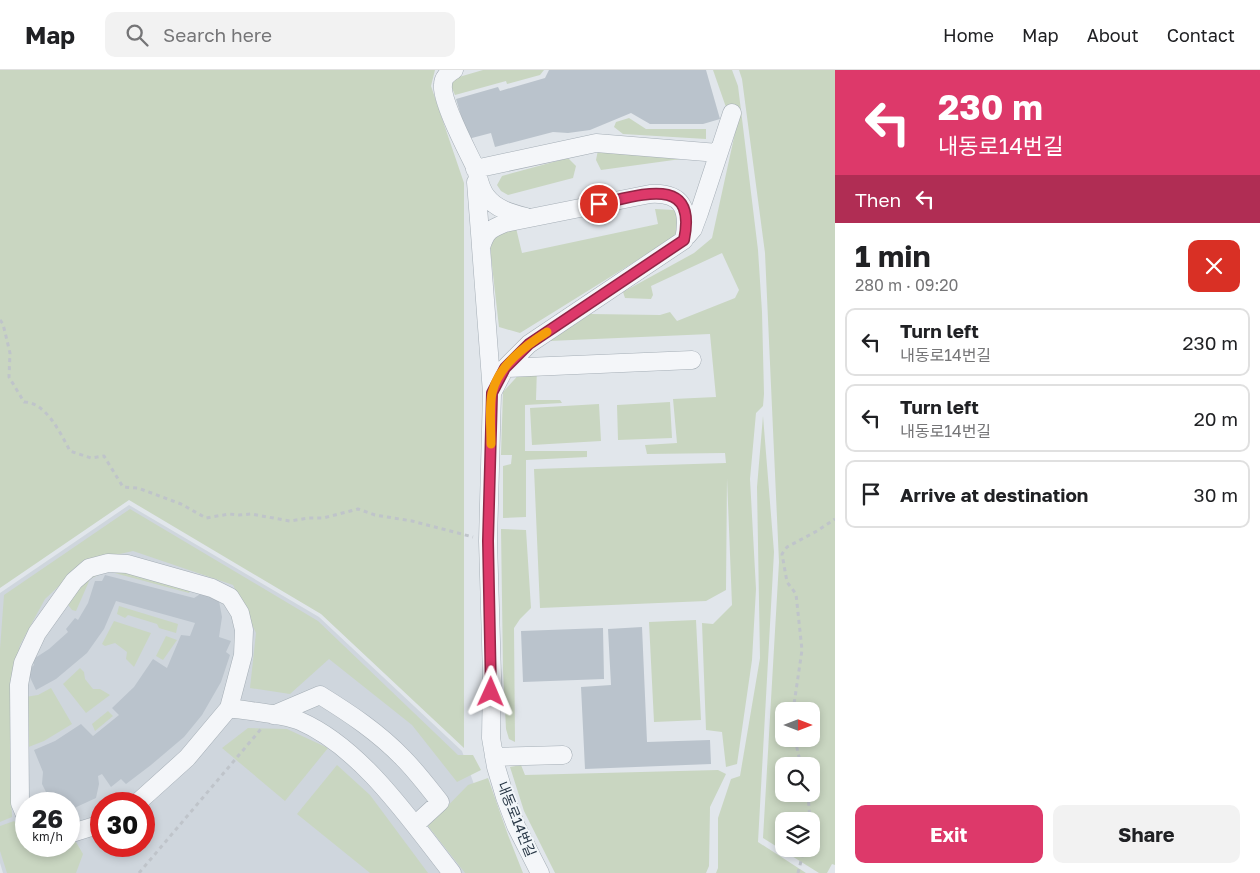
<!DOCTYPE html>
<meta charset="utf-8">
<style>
body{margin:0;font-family:"Golos Text","Noto Sans KR",sans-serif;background:#f2f2f2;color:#202124;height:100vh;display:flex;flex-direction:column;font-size:19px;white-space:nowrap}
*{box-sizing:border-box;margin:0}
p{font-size:16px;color:#757577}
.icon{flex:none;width:28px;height:28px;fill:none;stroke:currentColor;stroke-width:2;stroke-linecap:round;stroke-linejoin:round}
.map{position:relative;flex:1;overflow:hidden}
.details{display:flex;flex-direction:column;background:#fff;width:425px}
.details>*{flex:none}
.hud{background:#dd396a;color:#fff;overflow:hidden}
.needle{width:32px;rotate:90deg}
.buttons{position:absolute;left:775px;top:632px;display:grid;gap:10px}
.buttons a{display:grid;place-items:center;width:45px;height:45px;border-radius:10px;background:#fff;box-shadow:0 2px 8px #0003;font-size:25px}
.speed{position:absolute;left:15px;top:722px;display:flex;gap:10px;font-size:25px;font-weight:700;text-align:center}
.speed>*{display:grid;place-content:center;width:65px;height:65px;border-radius:50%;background:#fff;box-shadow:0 2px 8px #0003;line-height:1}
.speed small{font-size:12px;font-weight:400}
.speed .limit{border:8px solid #d22;background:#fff;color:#111}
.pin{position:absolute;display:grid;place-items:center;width:42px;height:42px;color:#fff;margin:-21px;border:2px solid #fff;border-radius:50%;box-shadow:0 1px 5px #0007}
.me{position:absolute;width:55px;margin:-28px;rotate:1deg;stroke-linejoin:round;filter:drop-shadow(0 0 4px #0008)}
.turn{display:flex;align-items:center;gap:18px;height:105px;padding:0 20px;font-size:22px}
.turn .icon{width:65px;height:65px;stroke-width:2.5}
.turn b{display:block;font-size:35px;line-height:42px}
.then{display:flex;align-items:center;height:48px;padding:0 20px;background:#0003;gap:10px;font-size:19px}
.round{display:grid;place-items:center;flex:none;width:52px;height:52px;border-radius:10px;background:#f2f2f2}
.summary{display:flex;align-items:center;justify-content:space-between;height:85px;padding:0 20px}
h1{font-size:30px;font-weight:700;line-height:38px}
.cta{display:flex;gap:10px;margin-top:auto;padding:10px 20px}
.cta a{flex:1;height:58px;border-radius:10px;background:#dd396a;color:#fff;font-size:20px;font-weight:700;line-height:58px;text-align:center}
.cta a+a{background:#f2f2f2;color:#202124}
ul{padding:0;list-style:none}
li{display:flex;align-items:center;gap:15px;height:68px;margin:0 10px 8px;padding:0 10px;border:2px solid #e0e0e0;border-radius:10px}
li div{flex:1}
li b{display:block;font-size:19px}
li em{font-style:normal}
header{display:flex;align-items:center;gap:30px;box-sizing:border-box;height:70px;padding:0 25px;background:#fff;border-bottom:1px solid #e0e0e0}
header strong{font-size:24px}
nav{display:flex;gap:28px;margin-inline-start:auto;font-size:18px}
.search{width:350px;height:45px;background:#f2f2f2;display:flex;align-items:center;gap:12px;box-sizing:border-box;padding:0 18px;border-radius:10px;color:#757577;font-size:19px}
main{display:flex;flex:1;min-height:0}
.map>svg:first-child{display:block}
.built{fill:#cfd6dd;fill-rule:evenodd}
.green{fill:#c9d6c1;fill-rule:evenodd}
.building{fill:#bac3cc}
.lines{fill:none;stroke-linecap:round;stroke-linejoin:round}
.minor-casing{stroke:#a5aeb6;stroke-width:19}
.path{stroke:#bfc4ca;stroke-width:3;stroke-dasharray:4 4;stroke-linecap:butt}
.minor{stroke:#f4f6f9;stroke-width:18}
.route-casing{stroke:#902545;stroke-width:12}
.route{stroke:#dd396a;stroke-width:9}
.slow{stroke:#f59e0b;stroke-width:9}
.labels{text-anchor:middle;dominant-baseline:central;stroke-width:4;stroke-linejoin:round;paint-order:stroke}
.street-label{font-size:14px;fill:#273645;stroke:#f1f5f8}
</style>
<header>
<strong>Map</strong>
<div class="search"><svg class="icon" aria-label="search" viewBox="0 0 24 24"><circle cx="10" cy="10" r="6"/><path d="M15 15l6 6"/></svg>Search here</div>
<nav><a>Home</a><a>Map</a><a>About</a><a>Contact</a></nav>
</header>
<main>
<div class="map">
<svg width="835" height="803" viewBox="0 0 835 803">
<rect width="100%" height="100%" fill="#e1e6eb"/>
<path class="built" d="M129 435 319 547 462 681 506 803H3L0 793V523ZM26 734H69V776H26ZM101 734H144V776H101Z"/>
<path class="green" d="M0 0H435L431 16 464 113V678L321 544 129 430 0 518Z
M483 0H544L540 5 507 14 506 11 455 25 451 16 452 9Z
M713 0H732L738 16 758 180 762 242 764 324 763 336 756 343 750 409 756 519 752 590 737 694 726 697 722 662 706 660 702 553 713 554 732 535 727 408 726 520 706 531 540 538 534 399 726 393 725 383 647 384 645 375 677 373 673 329 716 327 710 264 549 271 590 244 660 245 670 242 677 251 735 228 739 220 722 183 651 216 653 225 651 229 625 228 623 222 694 183 712 168 735 63Z
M739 0H835V795L832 794 827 803H819L763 768 779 492 765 183 742 9ZM784 641H811V669H784ZM784 696H811V724H784ZM784 751H811V779H784Z
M629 48 646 59H706V69L623 64 614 57 616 52Z
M598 80 683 85 681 89 601 100 596 90Z
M568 88 576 96 573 108 508 125 501 121 497 115 502 106Z
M655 139 674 140C683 152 681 156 673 168L520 263 499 257 490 178 495 166 516 158 522 183 658 154Z
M537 297 536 330H560L562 333 525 335V381H587V387L526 390V447L503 448V396L511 394 512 385H501L503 322 524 299Z
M670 332 672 368 618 370 617 335Z
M599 334 601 371 532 375 530 338Z
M763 346 774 482 758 772 806 803H716L718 798V748L731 709 740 706 760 588 757 417Z
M130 439 318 551 458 685H473L481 700 457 712 412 655 329 589 290 624 250 618 256 563 233 515 133 481 85 492 45 529 20 575 10 617V690L12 747 0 752V579L4 525Z
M501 459 526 460 531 538 520 549 514 558 515 672 509 669 506 659 503 600Z
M106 497 191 519 189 523 107 501 90 509 76 541 72 540 66 532 77 514Z
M119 536 178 554 176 563 159 558 157 554 128 545 125 548 117 544Z
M696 550 701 650 654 652 649 552Z
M114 551 151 563 134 597 126 589 127 582 115 573 105 576 102 574Z
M166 566 177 570 163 590 156 586Z
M80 598 84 602 85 609 93 619H100L110 625 86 643 63 614Z
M51 618 72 654 44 671 26 678 25 627 38 625Z
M108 641 113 646 95 661 92 654Z
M248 658 287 659 328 678 285 731 222 678Z
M337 695 370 725 428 803H370L297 744Z
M521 695 525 705 718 700 726 704 710 737 709 796 706 803H555L524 741 510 697Z
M488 708 508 765 523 803H465L428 756 468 715Z
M14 751 26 762V776H69V771L76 772 83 784 76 803H7L0 781V756Z"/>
<path class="building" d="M549 0H706L720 49 703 54H650L631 43 590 60 568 63 553 62 495 77 491 63 468 69 456 29 498 17 500 21 545 8Z
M105 505 194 528 202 523 219 531 222 547 219 567 231 571 226 582 230 585 221 612 202 645 184 667 151 695 126 714 121 709 111 717 102 704 98 706 99 714 96 728 72 739 69 738V734H57L50 730 42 714 43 702 34 680 55 671 81 654 93 666 119 645 112 638 134 617 153 589 167 598 181 565 190 566 195 553 116 531 104 559 87 583 56 609 36 620 27 601 34 595 32 590 49 579 68 562 66 559 75 548 78 550 88 533 95 511H102Z
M642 557 647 672 710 670 711 694 585 699 581 617 611 615 608 559Z
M603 558 604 609 523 612 521 561Z"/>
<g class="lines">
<defs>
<path id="minor" d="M454 0C448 4 443 7 443 15 441 31 467 80 475 97 479 107 479 117 486 126 496 139 510 143 526 147
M475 99 596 73 718 83
M476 112 481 176
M687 166 693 159 699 143 732 43
M505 298 692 290
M492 323 481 177C486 161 490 159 505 153L650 124C683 122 690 140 684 170L529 274 505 298 492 323 488 471 492 606 491 668 496 697 505 727 516 756 540 803
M229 638C248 641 283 644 300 651 362 678 411 751 452 803
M273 645 320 625C349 643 378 662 403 688 416 701 428 717 440 732L415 755
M494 687 563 685
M26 747 20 733 19 615 23 593 37 563 74 511 89 498 108 493 127 494 212 518 230 527 240 543 244 560 243 585 229 638 187 688 136 734
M69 764 101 754"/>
</defs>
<use href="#minor" class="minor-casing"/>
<path class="path" d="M0 250 3 254 10 283 9 307 24 332C46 332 61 364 70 381L91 388 104 386 123 417 138 418 181 434 206 448 229 444 239 445 251 444 290 451 309 448H323L358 439 375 445 412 451 473 467
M793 641 802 580 796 524 787 512 782 484 787 477 817 461 835 449
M795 669 801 696
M808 724 810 751
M139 803 261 659
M798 803 804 779"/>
<use href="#minor" class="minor"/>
</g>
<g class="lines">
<defs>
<path id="route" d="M491 622 488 471 492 323 505 298 529 274 684 170C698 103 638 126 599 134"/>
</defs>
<use href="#route" class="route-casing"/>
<use href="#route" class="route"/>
<path class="slow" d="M491 374C491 358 489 337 492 323 498 296 525 276 547 262"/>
</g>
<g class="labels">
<g class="street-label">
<text transform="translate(517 749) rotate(68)">내동로14번길</text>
</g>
</g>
</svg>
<div class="buttons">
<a><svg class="needle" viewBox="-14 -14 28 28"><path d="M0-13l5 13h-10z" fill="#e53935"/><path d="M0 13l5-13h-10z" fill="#757577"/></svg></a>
<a><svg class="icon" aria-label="search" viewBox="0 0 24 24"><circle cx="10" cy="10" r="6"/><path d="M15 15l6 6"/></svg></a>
<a><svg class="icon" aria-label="layers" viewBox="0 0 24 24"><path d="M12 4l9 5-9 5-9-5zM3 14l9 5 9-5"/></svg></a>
</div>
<div class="speed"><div>26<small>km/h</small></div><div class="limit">30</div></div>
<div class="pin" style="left:599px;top:134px;background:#d93025"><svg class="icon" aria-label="arrive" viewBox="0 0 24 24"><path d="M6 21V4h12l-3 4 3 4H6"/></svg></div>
<svg class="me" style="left:491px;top:622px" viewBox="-20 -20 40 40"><path d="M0-17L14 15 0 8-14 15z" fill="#dd396a" stroke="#fff" stroke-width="4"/></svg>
</div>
<section class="details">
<div class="hud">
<div class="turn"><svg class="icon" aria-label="left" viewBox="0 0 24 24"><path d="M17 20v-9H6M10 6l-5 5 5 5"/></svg><div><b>230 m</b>내동로14번길</div></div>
<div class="then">Then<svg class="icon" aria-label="left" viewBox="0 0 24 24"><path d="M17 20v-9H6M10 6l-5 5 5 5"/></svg></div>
</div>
<div class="summary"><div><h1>1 min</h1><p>280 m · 09:20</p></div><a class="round" style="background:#d93025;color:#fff"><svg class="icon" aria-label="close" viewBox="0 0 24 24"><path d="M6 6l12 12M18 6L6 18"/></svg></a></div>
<ul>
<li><svg class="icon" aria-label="left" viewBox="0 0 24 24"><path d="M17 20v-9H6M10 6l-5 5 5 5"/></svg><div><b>Turn left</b><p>내동로14번길</p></div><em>230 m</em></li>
<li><svg class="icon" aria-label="left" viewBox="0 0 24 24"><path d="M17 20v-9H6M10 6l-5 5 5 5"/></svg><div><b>Turn left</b><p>내동로14번길</p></div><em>20 m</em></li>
<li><svg class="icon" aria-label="arrive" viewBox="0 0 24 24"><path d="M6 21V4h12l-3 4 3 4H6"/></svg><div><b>Arrive at destination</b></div><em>30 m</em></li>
</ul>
<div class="cta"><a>Exit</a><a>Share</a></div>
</section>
</main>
